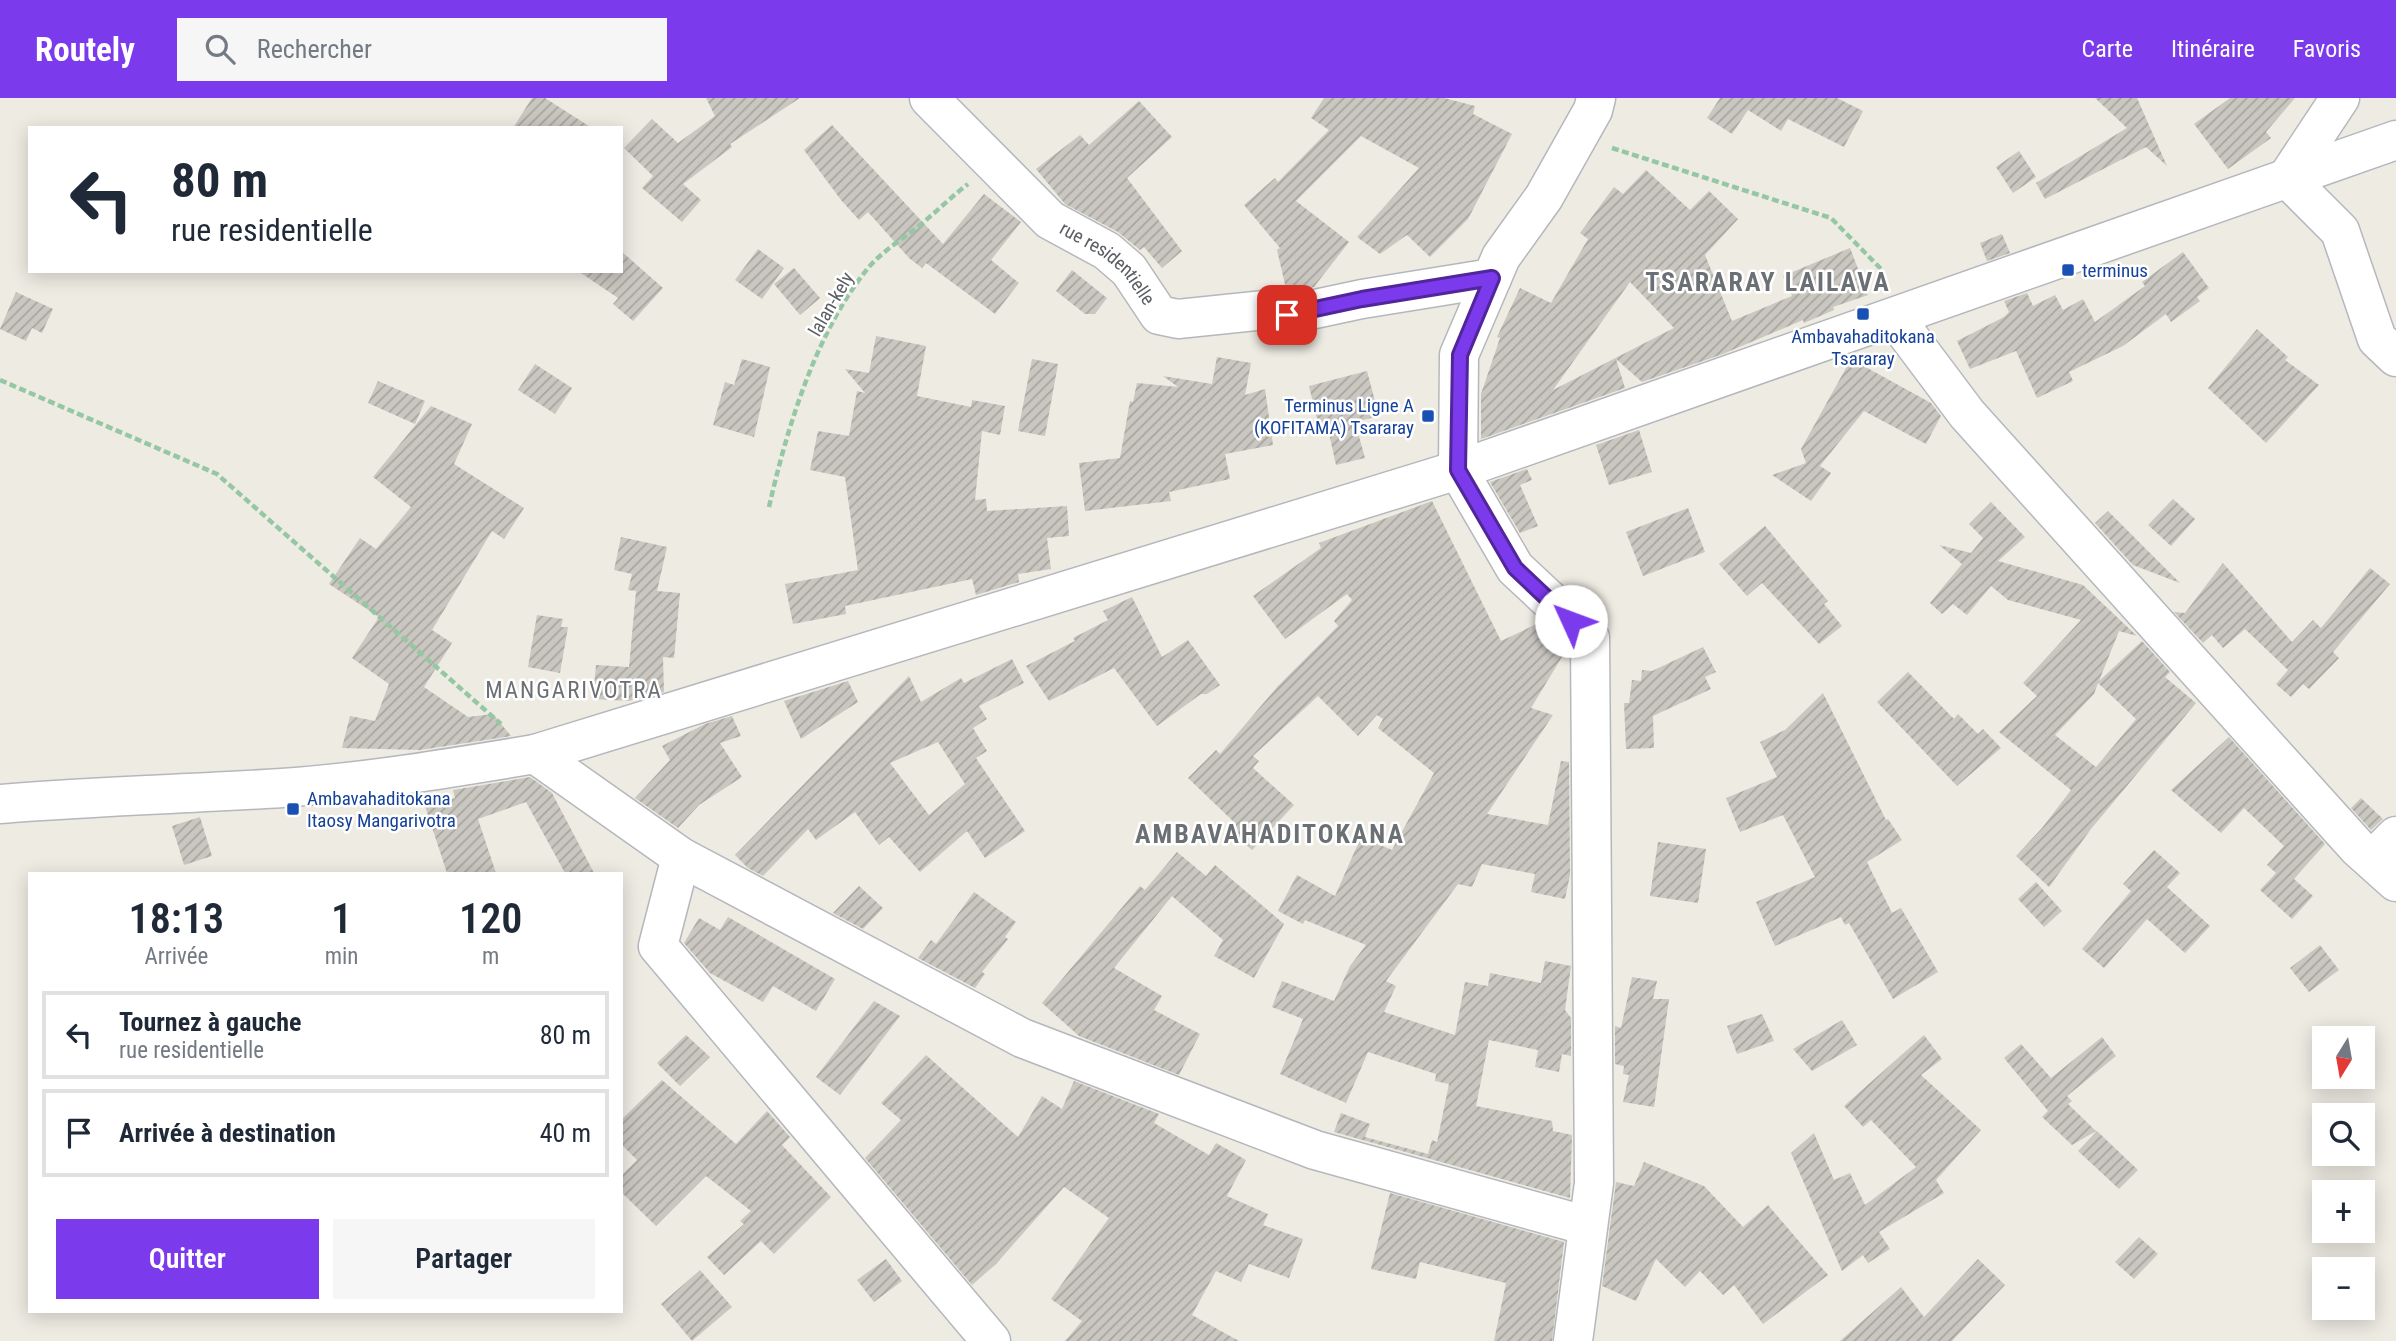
<!DOCTYPE html>
<html lang="fr">
<meta charset="utf-8">
<style>
body{margin:0;font-family:"Roboto Condensed",sans-serif;background:#f6f6f7;color:#1f2937;height:100vh;display:flex;flex-direction:column;font-size:26px;white-space:nowrap}
*{box-sizing:border-box;margin:0}
p{font-size:23px;color:#747a83}
.icon{flex:none;width:38px;height:38px;fill:none;stroke:currentColor;stroke-width:2;stroke-linecap:round;stroke-linejoin:round}
.map{position:relative;flex:1;overflow:hidden}
.details{position:absolute;left:28px;top:774px;width:595px;height:441px;display:flex;flex-direction:column;background:#fff;border-radius:0px;box-shadow:0 4px 18px #0003}
.details>*{flex:none}
.top-card{position:absolute;left:28px;top:28px;width:595px;height:147px;border-radius:0px;box-shadow:0 4px 18px #0003;background:#fff;color:#1f2937;overflow:hidden}
.needle{width:46px;rotate:191deg}
.tools{position:absolute;left:2312px;top:928px;display:grid;gap:14px}
.tools a{display:grid;place-items:center;width:63px;height:63px;border-radius:0px;background:#fff;box-shadow:0 4px 18px #0003;font-size:35px}
.pin{position:absolute;display:grid;place-items:center;width:60px;height:60px;color:#fff;margin:-30px;border-radius:14px;box-shadow:0 4px 10px #0006}
.me{position:absolute;width:77px;margin:-38px;rotate:313deg;stroke-linejoin:round;filter:drop-shadow(0 0 5px #0008)}
.turn{display:flex;align-items:center;gap:24px;height:147px;padding:0 28px;font-size:32px}
.turn .icon{width:91px;height:91px;stroke-width:2.5}
.turn b{display:block;font-size:49px;line-height:60px}
.eta{display:flex;justify-content:space-evenly;align-items:center;height:119px;text-align:center}
.eta b{font-size:42px;font-weight:600;line-height:49px}
.cta{display:flex;gap:14px;margin-top:auto;padding:14px 28px}
.cta a{flex:1;height:80px;border-radius:0px;background:#7c3aed;color:#fff;font-size:28px;font-weight:600;line-height:80px;text-align:center}
.cta a+a{background:#f6f6f7;color:#1f2937}
ul{padding:0;list-style:none}
li{display:flex;align-items:center;gap:21px;height:88px;margin:0 14px 10px;padding:0 14px;border:4px solid #e0e1e3;border-radius:0px}
li div{flex:1}
li b{display:block;font-size:26px}
li em{font-style:normal}
header{display:flex;align-items:center;gap:42px;box-sizing:border-box;height:98px;padding:0 35px;background:#7c3aed;color:#fff}
header strong{font-size:33px}
nav{display:flex;gap:38px;margin-inline-start:auto;font-size:24px}
.search{width:490px;height:63px;background:#f6f6f7;display:flex;align-items:center;gap:18px;box-sizing:border-box;padding:0 24px;border-radius:0px;color:#747a83;font-size:26px}
.map>svg:first-child{display:block}
.building{fill:url(#building-hatch);fill-rule:evenodd}
.lines{fill:none;stroke-linecap:round;stroke-linejoin:round}
.minor-casing{stroke:#b4b8bd;stroke-width:41}
.path{stroke:#96c7a4;stroke-width:4.5;stroke-dasharray:7 3.5;stroke-linecap:butt}
.minor{stroke:#fff;stroke-width:38}
.route-casing{stroke:#51269a;stroke-width:18}
.route{stroke:#7c3aed;stroke-width:12}
.transit-dot{fill:#1a4fb4;stroke:#fff;stroke-width:2.5}
.labels{text-anchor:middle;dominant-baseline:central;stroke-width:5;stroke-linejoin:round;paint-order:stroke}
.street-label{font-size:19px;fill:#5a5e63;stroke:#fff}
.transit-label{font-size:19px;fill:#164399;stroke:#fff;text-anchor:start}
.quarter-label{font-size:23px;letter-spacing:2px;fill:#6b7075;stroke:#fff}
.district-label{font-size:26px;font-weight:bold;letter-spacing:2px;fill:#6b7075;stroke:#fff}
</style>
<header>
<strong>Routely</strong>
<div class="search"><svg class="icon" aria-label="search" viewBox="0 0 24 24"><circle cx="10" cy="10" r="6"/><path d="M15 15l6 6"/></svg>Rechercher</div>
<nav><a>Carte</a><a>Itinéraire</a><a>Favoris</a></nav>
</header>
<div class="map">
<svg width="2396" height="1243" viewBox="0 0 2396 1243">
<defs>
<pattern id="building-hatch" width="6" height="6" patternUnits="userSpaceOnUse" patternTransform="scale(1.75)"><rect width="6" height="6" fill="#cac7c1"/><path d="M-1 1l2-2M0 6l6-6M5 7l2-2" fill="none" stroke="#a7a5a0"/></pattern>
</defs>
<rect width="100%" height="100%" fill="#edebe2"/>
<path class="building" d="M532 0H545L592 30H513Z
M706 0H800L730 46 732 49 683 86 701 102 682 124 642 90 653 78 624 50 652 21 678 45 715 18Z
M1324 0H1444L1475 8 1473 16 1512 36 1468 121 1430 159 1407 137 1380 156 1357 139 1419 70 1361 38 1296 103 1349 144 1314 189 1287 195 1277 152 1280 150 1244 107 1275 80 1278 84 1329 32 1311 20Z
M1720 0H1837L1863 13 1844 49 1788 21 1781 33 1748 12 1732 36 1707 20Z
M2095 0H2137L2167 68 2146 49 2045 101 2036 85 2127 30Z
M2230 0H2295L2266 34 2271 40 2228 71 2194 26Z
M1139 3 1172 39 1127 80 1182 153 1162 170 1144 149 1140 152 1118 134 1065 106 1036 71 1080 37 1089 47Z
M832 27 943 146 984 96 1021 124 991 162 1019 185 995 216 926 165 922 170 909 160 868 114 859 122 841 102 804 52Z
M2019 53 2036 79 2013 95 1996 69Z
M1646 72 1690 112 1709 93 1738 121 1705 157 1732 223 1792 198 1783 178 1850 150 1868 197 1833 209 1834 212 1804 225 1803 222 1723 256 1642 284 1616 261 1625 290 1481 341V296L1500 240 1497 239 1520 190 1551 205 1588 141 1580 135 1614 89 1623 96ZM1630 184 1674 230 1553 292Z
M2002 136 2010 155 1987 163 1980 145Z
M758 151 784 170 762 201 735 182Z
M621 153 663 190 633 223 613 206 618 200 578 173H621Z
M2183 154 2209 190 2197 199 2200 203 2171 224 2166 216 2123 248 2069 274 2073 283 2037 300 2016 253 1970 271 1957 243 2004 219 2009 214 2004 203 2027 195 2033 208 2055 197 2063 212 2083 201 2095 224 2145 188 2142 184Z
M794 170 820 200 800 217 774 186Z
M1072 172 1107 200 1095 216H1085L1056 193Z
M16 194 53 211 42 235 32 230 26 243 0 231Z
M2257 231 2288 259 2285 262 2319 287 2266 345 2208 290Z
M876 238 926 248 917 298 971 309 972 302 1005 308 1000 337 982 333 975 402 986 401 987 413 1067 408 1069 438 1047 440 1051 471 1018 476 1019 484 976 497 972 481 845 508 846 516 793 526 785 486 858 472 845 379 810 372 818 333 849 338 857 293 865 295 845 271 869 275Z
M1217 259 1251 265 1245 297 1265 291 1273 347 1225 356 1230 381 1169 394 1171 403 1085 413 1079 365 1120 360 1130 303 1133 304 1137 285 1178 289 1163 278 1212 286Z
M742 261 770 269 754 339 713 327 725 284 734 287Z
M1032 261 1058 266 1045 338 1018 333Z
M1851 261 1931 305 1941 318 1926 346 1864 313 1820 368 1831 375 1811 403 1772 377 1806 365 1801 351Z
M535 266 572 290 555 316 518 292Z
M1367 273 1379 318 1355 324 1365 360 1336 367 1328 331 1320 333 1309 288Z
M378 283 425 303 415 326 368 305Z
M431 308 472 326 454 366 524 410 504 441 492 433 432 532 452 545 424 589 468 619 493 616 511 638 420 652 342 650 350 618 375 623 389 586 352 560 379 519 329 486 360 440 376 451 411 409 373 379Z
M1639 332 1652 374 1609 387 1596 347Z
M1527 371 1532 382 1520 387 1538 428 1520 435 1490 384Z
M2173 401 2195 421 2171 448 2148 427Z
M1432 403 1501 543 1541 524 1568 549 1531 610 1553 617 1487 716 1548 727 1561 663 1569 664 1570 777 1565 801 1531 794 1535 776 1482 766 1472 789 1458 786 1386 883 1396 888 1384 914 1455 937 1465 884 1488 888 1490 875 1541 885 1545 863 1571 868 1565 912 1571 920V958L1562 956 1559 974 1535 969 1538 952 1489 942 1476 1008 1552 1023 1553 1033 1572 1037 1570 1100 1334 1034 1341 1015 1370 1026 1365 1039 1428 1056 1432 1042 1437 1044 1449 986 1435 983 1436 976 1368 954 1346 1005 1280 976 1303 921 1272 909 1282 883 1334 903 1350 868 1366 847 1305 822 1303 826 1278 813 1297 777 1335 798 1361 739 1392 752 1434 675 1378 630 1383 621 1377 617 1358 638 1318 598 1253 658 1259 663 1253 670 1294 707 1252 752 1230 732 1236 726 1188 680 1216 652 1220 656 1278 588 1338 528 1334 523 1352 502 1347 496 1285 541 1253 498 1321 450 1319 445Z
M1991 404 2025 439 1998 463 2083 487 2137 538 2119 533 2099 583 2142 543 2170 574 2165 579 2196 605 2091 731 2049 789 2016 758 2042 730 2071 692 1999 634 2037 598 2023 585 2081 522 2008 502 1991 488 1967 517 1953 506 1942 516 1930 505 1962 466 1939 447 1971 455 1983 440 1969 426ZM2098 585 2136 621 2096 669 2055 637 2094 596Z
M1688 410 1705 454 1643 478 1626 434Z
M2108 413 2180 485 2133 467 2095 425Z
M1765 428 1828 503 1824 506 1842 528 1819 546 1762 485 1747 498 1719 466Z
M621 439 667 449 657 493 680 495 674 560 663 559 664 594 629 603 593 601 596 567 629 569 636 493 628 492 632 476 614 472Z
M2223 465 2292 544 2313 522 2321 530 2370 470 2390 486 2333 554 2339 560 2309 591 2303 586 2291 599 2276 586 2288 572 2245 531 2223 550 2212 537 2203 545 2174 514 2185 515Z
M1132 499 1162 559 1188 542 1220 587 1207 596H1201L1157 628 1114 570 1049 603 1026 568 1075 543 1073 540 1108 522 1103 513Z
M537 517 563 521 561 529H568L560 575 528 569Z
M1703 549 1716 574 1705 579 1711 591 1653 618 1654 650 1626 651 1624 605H1629L1632 582 1641 583 1642 572 1652 573Z
M1012 561 1024 585 979 608 987 621 973 630 987 653 976 660 1025 733 985 760 967 733 920 774 889 739 879 747 855 714 816 742 808 731 763 778 748 770 735 757 909 578 921 604 961 580 964 585ZM938 644 965 686 929 717 890 665Z
M1908 574 1954 621 1958 616 1978 636 1983 631 2001 650 1957 688 1877 604Z
M848 583 858 604 801 641 784 603Z
M1823 595 1886 722 1888 721 1902 742 1867 764 1892 815 1901 810 1938 874 1893 901 1849 825 1845 827 1841 819 1775 848 1756 804 1815 779 1783 717 1740 734 1726 700 1777 679 1760 644 1785 632Z
M732 618 741 638 720 645 742 679 699 707 678 730 635 700 670 662 662 648 705 626Z
M2229 639 2325 746 2294 781 2313 798 2292 821 2260 792 2276 775 2267 767 2284 748 2244 710 2221 735 2171 692Z
M530 679 552 695 594 775H565L526 704 478 721 496 775H447L425 708 455 700 453 692Z
M2361 700 2383 721 2371 732 2351 710Z
M200 719 212 758 184 767 172 728Z
M1658 744 1706 751 1698 805 1650 798Z
M2154 752 2180 775 2167 789 2210 828 2185 855 2147 821 2104 870 2082 851 2131 793 2123 786Z
M1177 754 1206 778 1215 767 1284 826 1254 880 1214 858 1223 842 1172 798 1114 870 1162 898 1154 912 1200 936 1179 977 1079 938 1042 905 1140 788 1145 792Z
M2036 784 2062 813 2044 829 2018 801Z
M859 788 883 810 863 831 833 815Z
M974 794 1016 824 1005 839 1008 841 982 874 985 876 975 890 918 860 931 842 936 846Z
M728 819 835 881 816 913 773 888 763 904 710 875 684 845 699 820 720 832Z
M2320 847 2339 872 2309 894 2290 870Z
M1632 879 1657 883 1653 901H1669L1654 1009 1623 1004 1629 977 1623 976 1624 968 1615 966V928L1621 930Z
M874 903 900 918 840 997 816 979Z
M1762 916 1774 943 1737 956 1727 928Z
M1842 922 1857 947 1812 973 1793 951Z
M686 937 710 959 680 988 657 965Z
M1924 937 1942 961 1921 977 1981 1032 1936 1082 1944 1095 1879 1134 1890 1151 1868 1165 1863 1157 1842 1173 1791 1055 1814 1035 1834 1082 1850 1075 1865 1107 1916 1069 1871 1022 1863 1029 1844 1008Z
M2102 939 2116 958 2067 998 2072 1003 2068 1006 2096 1033 2072 1047 2042 1019 2048 1013 2004 960 2021 946 2051 980Z
M926 957 1018 1039 1042 998 1062 1011 1074 983 1159 1016 1154 1025 1209 1057 1216 1045 1246 1062 1227 1098 1268 1116 1263 1127 1303 1141 1289 1180 1249 1166 1241 1184 1216 1173 1192 1217 1239 1243H1065L1082 1223 1051 1201 1109 1120 1064 1089 996 1166 972 1187 865 1060 901 1022 881 1005Z
M662 982 736 1046 767 1013 790 1039 782 1047 831 1099 774 1156 761 1143 724 1177 707 1159 744 1126 740 1123 751 1113 706 1078 656 1128 621 1094V1078L637 1062 621 1046V1022Z
M2097 1033 2138 1072 2119 1091 2078 1053Z
M1644 1064 1704 1088 1743 1129 1768 1107 1828 1177 1763 1226 1734 1187 1723 1197 1700 1173 1685 1189 1656 1161 1636 1203 1602 1188 1616 1084 1634 1088Z
M1390 1095 1564 1144 1552 1243H1494L1506 1185 1420 1164 1416 1181 1371 1171Z
M2139 1139 2158 1156 2134 1181 2115 1164Z
M886 1161 902 1183 874 1204 857 1182Z
M1978 1161 2005 1187 1952 1243H1840L1901 1189 1924 1219Z
M700 1172 732 1209 692 1243 661 1206Z"/>
<g class="lines">
<defs>
<g id="minor">
<path id="s1" d="M929 0 1050 122 1107 153 1129 172 1159 217 1178 221 1265 212 1287 217 1362 201 1492 180"/>
<path d="M2340 0 2287 80 2340 133 2377 241 2396 259"/>
<path d="M1895 220 1967 316 2358 750 2396 784"/>
<path d="M535 656 681 759 1022 940 1315 1052 1588 1128"/>
<path d="M0 706C94 698 188 696 282 690 367 684 451 670 535 656L1458 372 2396 42"/>
<path d="M681 759 658 848 991 1243"/>
<path d="M2372 762 2396 738"/>
<path d="M1573 1243 1594 1085 1590 540 1515 470 1458 372 1459 257 1501 159 1544 99 1593 12 1596 0"/>
</g>
</defs>
<use href="#minor" class="minor-casing"/>
<path class="path" d="M1612 50 1831 120 1882 172 1886 185
M0 282 217 376 501 626
M769 409C787 330 816 233 869 169 883 153 902 141 919 128 936 114 951 99 968 86"/>
<use href="#minor" class="minor"/>
</g>
<g class="lines">
<defs>
<path id="route" d="M1287 217 1362 201 1492 180 1460 257 1458 372 1515 470 1571 523"/>
</defs>
<use href="#route" class="route-casing"/>
<use href="#route" class="route"/>
</g>
<g class="transit-dot">
<rect x="2061" y="165" width="14" height="14" rx="3.5"/>
<rect x="1856" y="209" width="14" height="14" rx="3.5"/>
<rect x="1421" y="311" width="14" height="14" rx="3.5"/>
<rect x="286" y="704" width="14" height="14" rx="3.5"/>
</g>
<g class="labels">
<g class="street-label">
<text stroke="none"><textPath href="#s1" startOffset="245">rue residentielle</textPath></text>
<text transform="translate(831 206) rotate(-60)">lalan-kely</text>
</g>
<g class="transit-label">
<text x="2082" y="172">terminus</text>
<text x="1863" y="238" text-anchor="middle">Ambavahaditokana<tspan x="1863" dy="22">Tsararay</tspan></text>
<text x="1414" y="307" text-anchor="end">Terminus Ligne A<tspan x="1414" dy="22">(KOFITAMA) Tsararay</tspan></text>
<text x="307" y="700">Ambavahaditokana<tspan x="307" dy="22">Itaosy Mangarivotra</tspan></text>
</g>
<g class="quarter-label">
<text x="574" y="592">MANGARIVOTRA</text>
</g>
<g class="district-label">
<text x="1768" y="184">TSARARAY LAILAVA</text>
<text x="1270" y="736">AMBAVAHADITOKANA</text>
</g>
</g>
</svg>
<div class="tools">
<a><svg class="needle" viewBox="-14 -14 28 28"><path d="M0-13l5 13h-10z" fill="#e53935"/><path d="M0 13l5-13h-10z" fill="#747a83"/></svg></a>
<a><svg class="icon" aria-label="search" viewBox="0 0 24 24"><circle cx="10" cy="10" r="6"/><path d="M15 15l6 6"/></svg></a>
<a>+</a>
<a>−</a>
</div>
<div class="pin" style="left:1287px;top:217px;background:#d93025"><svg class="icon" aria-label="arrive" viewBox="0 0 24 24"><path d="M6 21V4h12l-3 4 3 4H6"/></svg></div>
<svg class="me" style="left:1571px;top:523px" viewBox="-20 -20 40 40"><circle r="19" fill="#fff"/><path d="M0-13L10 11 0 6-10 11z" fill="#7c3aed"/></svg>
<div class="top-card">
<div class="turn"><svg class="icon" aria-label="left" viewBox="0 0 24 24"><path d="M17 20v-9H6M10 6l-5 5 5 5"/></svg><div><b>80 m</b>rue residentielle</div></div>
</div>
<section class="details">
<div class="eta">
<div><b>18:13</b><p>Arrivée</p></div>
<div><b>1</b><p>min</p></div>
<div><b>120</b><p>m</p></div>
</div>
<ul>
<li><svg class="icon" aria-label="left" viewBox="0 0 24 24"><path d="M17 20v-9H6M10 6l-5 5 5 5"/></svg><div><b>Tournez à gauche</b><p>rue residentielle</p></div><em>80 m</em></li>
<li><svg class="icon" aria-label="arrive" viewBox="0 0 24 24"><path d="M6 21V4h12l-3 4 3 4H6"/></svg><div><b>Arrivée à destination</b></div><em>40 m</em></li>
</ul>
<div class="cta"><a>Quitter</a><a>Partager</a></div>
</section>
</div>
